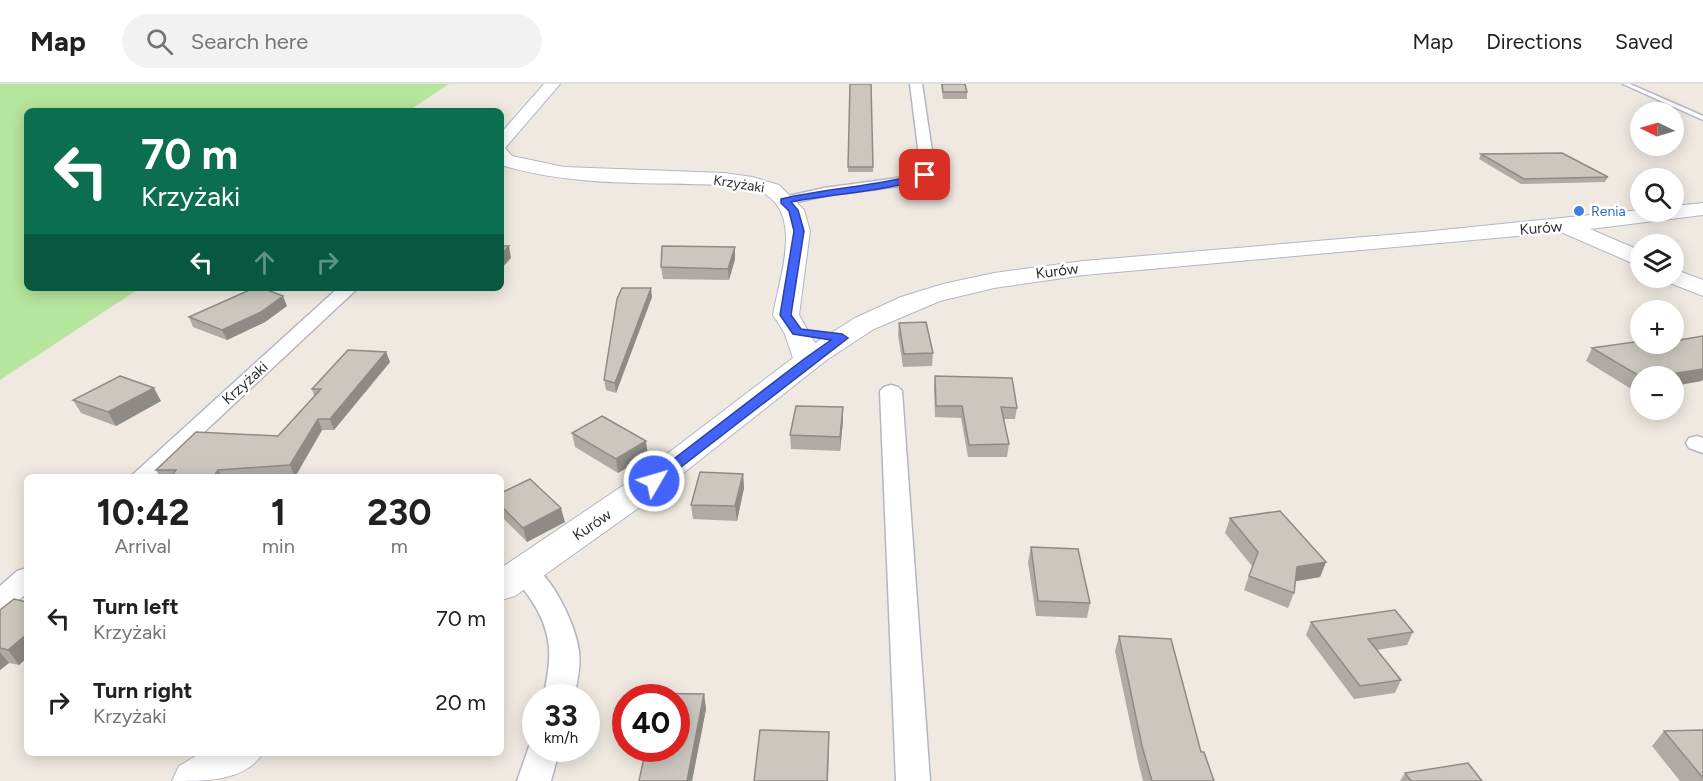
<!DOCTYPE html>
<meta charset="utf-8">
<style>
body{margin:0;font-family:Figtree,sans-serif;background:#f2f2f2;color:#202124;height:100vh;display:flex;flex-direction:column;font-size:22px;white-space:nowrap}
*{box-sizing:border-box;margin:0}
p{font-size:20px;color:#757577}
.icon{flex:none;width:33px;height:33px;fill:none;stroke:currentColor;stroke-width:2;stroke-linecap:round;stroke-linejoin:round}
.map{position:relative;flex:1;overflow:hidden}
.drawer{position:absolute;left:24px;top:390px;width:480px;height:282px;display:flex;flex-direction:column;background:#fff;border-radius:9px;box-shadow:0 3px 15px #0003}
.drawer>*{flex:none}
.hud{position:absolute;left:24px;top:24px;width:480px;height:183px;border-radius:9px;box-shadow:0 3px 15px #0003;background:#0b6e4f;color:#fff;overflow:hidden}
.needle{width:39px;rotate:275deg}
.buttons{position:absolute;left:1630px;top:18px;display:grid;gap:12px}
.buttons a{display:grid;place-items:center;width:54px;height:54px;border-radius:50%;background:#fff;box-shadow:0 3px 15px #0003;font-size:30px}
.speed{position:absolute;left:522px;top:600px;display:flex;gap:12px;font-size:30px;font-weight:700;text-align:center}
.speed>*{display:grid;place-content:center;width:78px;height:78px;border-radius:50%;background:#fff;box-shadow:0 3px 15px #0003;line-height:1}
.speed small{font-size:15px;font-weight:400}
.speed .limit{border:9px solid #d22;background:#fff;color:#111}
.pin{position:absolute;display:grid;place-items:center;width:51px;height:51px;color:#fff;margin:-26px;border-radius:12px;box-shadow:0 3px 9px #0006}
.me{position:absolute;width:66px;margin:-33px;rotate:52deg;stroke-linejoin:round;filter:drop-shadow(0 0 4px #0008)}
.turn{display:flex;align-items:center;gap:21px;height:126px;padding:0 18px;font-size:27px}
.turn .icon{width:78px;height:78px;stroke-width:2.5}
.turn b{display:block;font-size:42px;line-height:51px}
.lanes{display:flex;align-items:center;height:57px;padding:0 18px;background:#0003;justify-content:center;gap:30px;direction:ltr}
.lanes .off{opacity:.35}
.eta{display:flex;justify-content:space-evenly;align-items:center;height:102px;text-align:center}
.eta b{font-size:36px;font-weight:700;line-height:42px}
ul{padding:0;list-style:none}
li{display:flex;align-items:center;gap:18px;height:84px;padding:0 18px}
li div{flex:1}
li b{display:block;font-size:22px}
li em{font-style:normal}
header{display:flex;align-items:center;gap:36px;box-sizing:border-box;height:84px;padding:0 30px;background:#fff;border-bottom:2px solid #e0e0e0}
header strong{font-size:28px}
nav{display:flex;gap:33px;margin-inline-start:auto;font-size:21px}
.search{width:420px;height:54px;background:#f2f2f2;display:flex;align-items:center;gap:15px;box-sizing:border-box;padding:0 21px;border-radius:33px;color:#757577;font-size:22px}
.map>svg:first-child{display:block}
.green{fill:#b6e59e}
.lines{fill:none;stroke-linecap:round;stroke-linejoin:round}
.lane-casing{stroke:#b4b7c1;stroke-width:3}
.street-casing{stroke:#b4b7c1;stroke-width:3}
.secondary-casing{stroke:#b4b7c1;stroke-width:2}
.lane{fill:#fff;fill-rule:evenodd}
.street{fill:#fff;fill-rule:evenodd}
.secondary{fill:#fff;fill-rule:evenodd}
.wall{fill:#afaba4}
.shaded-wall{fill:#8e8b86}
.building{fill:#cbc7bf;stroke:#8e8b86;stroke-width:1.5}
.route{fill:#4264fb;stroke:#2b41a3;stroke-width:1.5}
.shop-dot{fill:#3f7fe0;stroke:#fff;stroke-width:2}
.labels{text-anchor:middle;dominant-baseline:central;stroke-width:5;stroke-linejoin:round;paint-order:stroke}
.far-street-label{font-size:14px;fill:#2e2e2e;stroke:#fff}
.far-shop-label{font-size:14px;fill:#366cbe;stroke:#fff;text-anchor:start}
.street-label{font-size:15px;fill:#2e2e2e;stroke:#fff}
</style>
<header>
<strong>Map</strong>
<div class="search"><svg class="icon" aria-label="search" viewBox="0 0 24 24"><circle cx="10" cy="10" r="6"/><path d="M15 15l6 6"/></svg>Search here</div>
<nav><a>Map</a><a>Directions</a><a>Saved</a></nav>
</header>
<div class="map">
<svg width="1703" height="697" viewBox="0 0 1703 697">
<rect width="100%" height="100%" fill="#efe9e1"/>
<path class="green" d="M0 0H449L408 27H27V204H140L0 296Z"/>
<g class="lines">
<defs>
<path id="lane" d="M1623 0H1630L1703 32V36Z"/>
<path id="street" d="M910 0H922L934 80 930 94 907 101 824 112 784 121 779 120 777 117 779 114 784 113 824 104 905 93 918 89 920 80Z
M338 204H358L156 393H130Z
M891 301 898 303 902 307 930 697H896L880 307 884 303Z
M1697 352 1703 354V369L1689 364 1686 359 1689 354Z
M524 477C550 485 576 541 579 567 581 583 577 598 574 614H543C552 574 554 550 530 514 524 505 516 497 510 487L514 480Z
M27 484V509L10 524 0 527V502L17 487Z
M536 653V664H560L551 697H517L532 654Z"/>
<path id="secondary" d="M544 0H560L505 64 512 72 564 83 724 89 752 93 779 101 804 126 810 147 799 231 815 259 855 234 901 213 943 200 994 189 1084 177 1423 148 1641 126 1674 128V122L1703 119V131L1590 145 1641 167V183L1561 148 1084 191 994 204 940 217 874 245 828 275 644 420 515 512 501 516V484L646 386 793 274 784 248 773 231C779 195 803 133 765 110 754 103 736 103 724 101 650 98 572 103 501 81V49Z
M1674 185 1703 196V212L1665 197 1663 194H1674Z
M201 669H263C245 697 209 697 172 697L179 682Z"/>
</defs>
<use href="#lane" class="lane-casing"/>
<use href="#street" class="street-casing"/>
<use href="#secondary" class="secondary-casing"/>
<use href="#lane" class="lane"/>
<use href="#street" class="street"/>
<use href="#secondary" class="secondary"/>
</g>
<path class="wall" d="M850 0H871L873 88H848Z
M941 0H965L967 8V15H943Z
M1481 70 1608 93 1605 98 1521 100 1479 75Z
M735 175 729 196 663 195 661 183Z
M652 213 616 309 606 306 604 296Z
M287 222 265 238 227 256 193 243 189 233Z
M899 239 933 269 932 282 903 283 898 251Z
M1592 264 1702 297 1641 292V307L1636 308 1586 277Z
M386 268 390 278 334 346H322L295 393H160L156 386 278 352 314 312 312 305Z
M935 292 1017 324 1015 335H1003L1009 360 1007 373H968L961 334 935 333 934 303Z
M73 316 161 317 116 342 81 329Z
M843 337 840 367 791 365 790 351Z
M572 349 648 371 618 389 575 363Z
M743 390 744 404 737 437 693 435 691 421Z
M501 409 565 438 527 458 501 432Z
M1230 434 1326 478 1320 493 1295 497 1294 509 1288 524 1244 506 1252 482 1225 449Z
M1031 463 1090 519 1087 534 1036 532 1028 478Z
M27 518V574L19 581 9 579 0 586V526Z
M1311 538 1413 548 1407 561 1377 566 1401 596 1395 609 1354 615 1306 551Z
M1119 552 1214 697H1143L1138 677 1115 567Z
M633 609 704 610 706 625 692 697H639L646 668 625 667 621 652 626 637V664H676V614H632Z
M1703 646V697H1680L1652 662 1664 647Z
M1405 689 1482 697H1400Z"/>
<path class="shaded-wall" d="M509 162 511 174 501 185V171Z
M735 163V175L729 196 728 185Z
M651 204 652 213 616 309 615 299Z
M283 212 287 222 265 238 227 256 222 246Z
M386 268 390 278 334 346 330 335Z
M1703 285V295L1702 297 1674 302V292H1657Z
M1641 299V307L1636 308Z
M154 304 161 317 116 342 108 328Z
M843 323V337L840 367V353Z
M318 335 322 346 295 393 290 381Z
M646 357 648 371 618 389 616 375Z
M218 386 222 393H213Z
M743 390 744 404 737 437 735 422Z
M561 424 565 438 527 458 523 444Z
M1326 478 1320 493 1292 498 1297 483Z
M27 550V574L19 581 8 566Z
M0 568 9 579 0 586Z
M704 610 706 625 692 697H687Z
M829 648 828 697H827Z"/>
<path class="building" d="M850 0H871L873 83H848Z
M942 0H965L967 8H943Z
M1562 69 1608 93 1524 95 1481 70Z
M501 162H509L501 171Z
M662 162 735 163 728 185 661 183Z
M254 204H262L283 212 261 228 222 246 189 233Z
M622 204H651L615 299 604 296 617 215Z
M926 238 933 269 904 270 899 239Z
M1703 252V285L1657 292 1641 293 1592 264 1641 257V260H1674V257Z
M348 266 386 268 330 335H318L290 381 218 386 213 393H170L176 386H156L196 348 278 352 321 305H312Z
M120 292 154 304 108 328 73 316Z
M935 292 1012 294 1017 324 1001 323 1009 360 969 361 962 322H936Z
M796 322 843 323 840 353 790 351Z
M602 332 646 357 616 375 572 349Z
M700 388 743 390 735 422 691 421Z
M530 395 561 424 523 444 501 422V409Z
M1280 427 1326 478 1297 483 1294 509 1249 492 1258 468 1230 434Z
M1031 463 1078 465 1090 519 1038 517Z
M14 515 27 518V550L8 566 0 564V526Z
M1395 526 1413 548 1368 555 1401 596 1360 602 1311 538Z
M1119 552 1171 555 1201 668H1204L1214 697H1152L1142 662Z
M633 609 704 610 687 697H639L646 664H676V614H632Z
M626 637V652H621Z
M760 646 829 648 827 697H754Z
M1703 646V694L1664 647Z
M1468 679 1482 697H1411L1405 689Z"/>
<path class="route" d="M925 89 929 91 928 93C884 108 836 109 791 118L798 126 804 147 791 231 801 245 842 250 848 254 659 400H649L647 397 649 394 804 275 831 256 793 250 780 231 794 147 789 127 781 119V115C829 104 878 102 925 89Z"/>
<circle class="shop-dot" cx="1579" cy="127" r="6"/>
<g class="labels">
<g class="far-street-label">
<text transform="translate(739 100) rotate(9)">Krzyżaki</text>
</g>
<g class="far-shop-label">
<text x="1591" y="127">Renia</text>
</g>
<g class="street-label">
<text transform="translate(1541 144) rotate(-5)">Kurów</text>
<text transform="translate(1057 187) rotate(-7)">Kurów</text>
<text transform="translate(245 299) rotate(-42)">Krzyżaki</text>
<text transform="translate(592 441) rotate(-34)">Kurów</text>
</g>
</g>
</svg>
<div class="buttons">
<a><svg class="needle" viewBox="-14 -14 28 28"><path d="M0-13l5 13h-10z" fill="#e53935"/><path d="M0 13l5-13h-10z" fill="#757577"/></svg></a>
<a><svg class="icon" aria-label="search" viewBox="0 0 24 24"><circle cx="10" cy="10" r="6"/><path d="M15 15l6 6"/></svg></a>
<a><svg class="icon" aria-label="layers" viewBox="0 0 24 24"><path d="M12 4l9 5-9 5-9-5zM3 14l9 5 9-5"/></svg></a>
<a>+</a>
<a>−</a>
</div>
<div class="speed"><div>33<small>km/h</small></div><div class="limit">40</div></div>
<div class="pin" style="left:925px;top:91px;background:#d93025"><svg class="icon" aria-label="arrive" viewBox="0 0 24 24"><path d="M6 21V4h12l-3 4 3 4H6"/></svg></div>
<svg class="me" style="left:654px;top:397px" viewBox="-20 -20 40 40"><circle r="17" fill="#4264fb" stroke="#fff" stroke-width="3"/><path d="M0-11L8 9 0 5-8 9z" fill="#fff"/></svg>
<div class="hud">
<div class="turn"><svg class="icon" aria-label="left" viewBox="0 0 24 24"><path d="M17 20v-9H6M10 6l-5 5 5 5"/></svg><div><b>70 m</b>Krzyżaki</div></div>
<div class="lanes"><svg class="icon" aria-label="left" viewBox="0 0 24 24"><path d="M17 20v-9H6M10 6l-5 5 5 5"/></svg><svg class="icon off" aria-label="ahead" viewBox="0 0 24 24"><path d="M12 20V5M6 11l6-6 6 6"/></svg><svg class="icon off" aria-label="right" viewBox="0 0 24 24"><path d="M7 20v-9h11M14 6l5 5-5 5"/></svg></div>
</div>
<section class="drawer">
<div class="eta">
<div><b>10:42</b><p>Arrival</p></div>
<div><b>1</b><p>min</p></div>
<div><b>230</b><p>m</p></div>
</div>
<ul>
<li><svg class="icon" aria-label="left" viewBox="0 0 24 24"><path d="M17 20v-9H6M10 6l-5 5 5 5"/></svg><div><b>Turn left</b><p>Krzyżaki</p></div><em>70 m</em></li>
<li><svg class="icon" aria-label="right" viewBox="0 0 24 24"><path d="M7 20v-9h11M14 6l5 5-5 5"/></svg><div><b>Turn right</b><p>Krzyżaki</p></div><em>20 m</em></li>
</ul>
</section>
</div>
